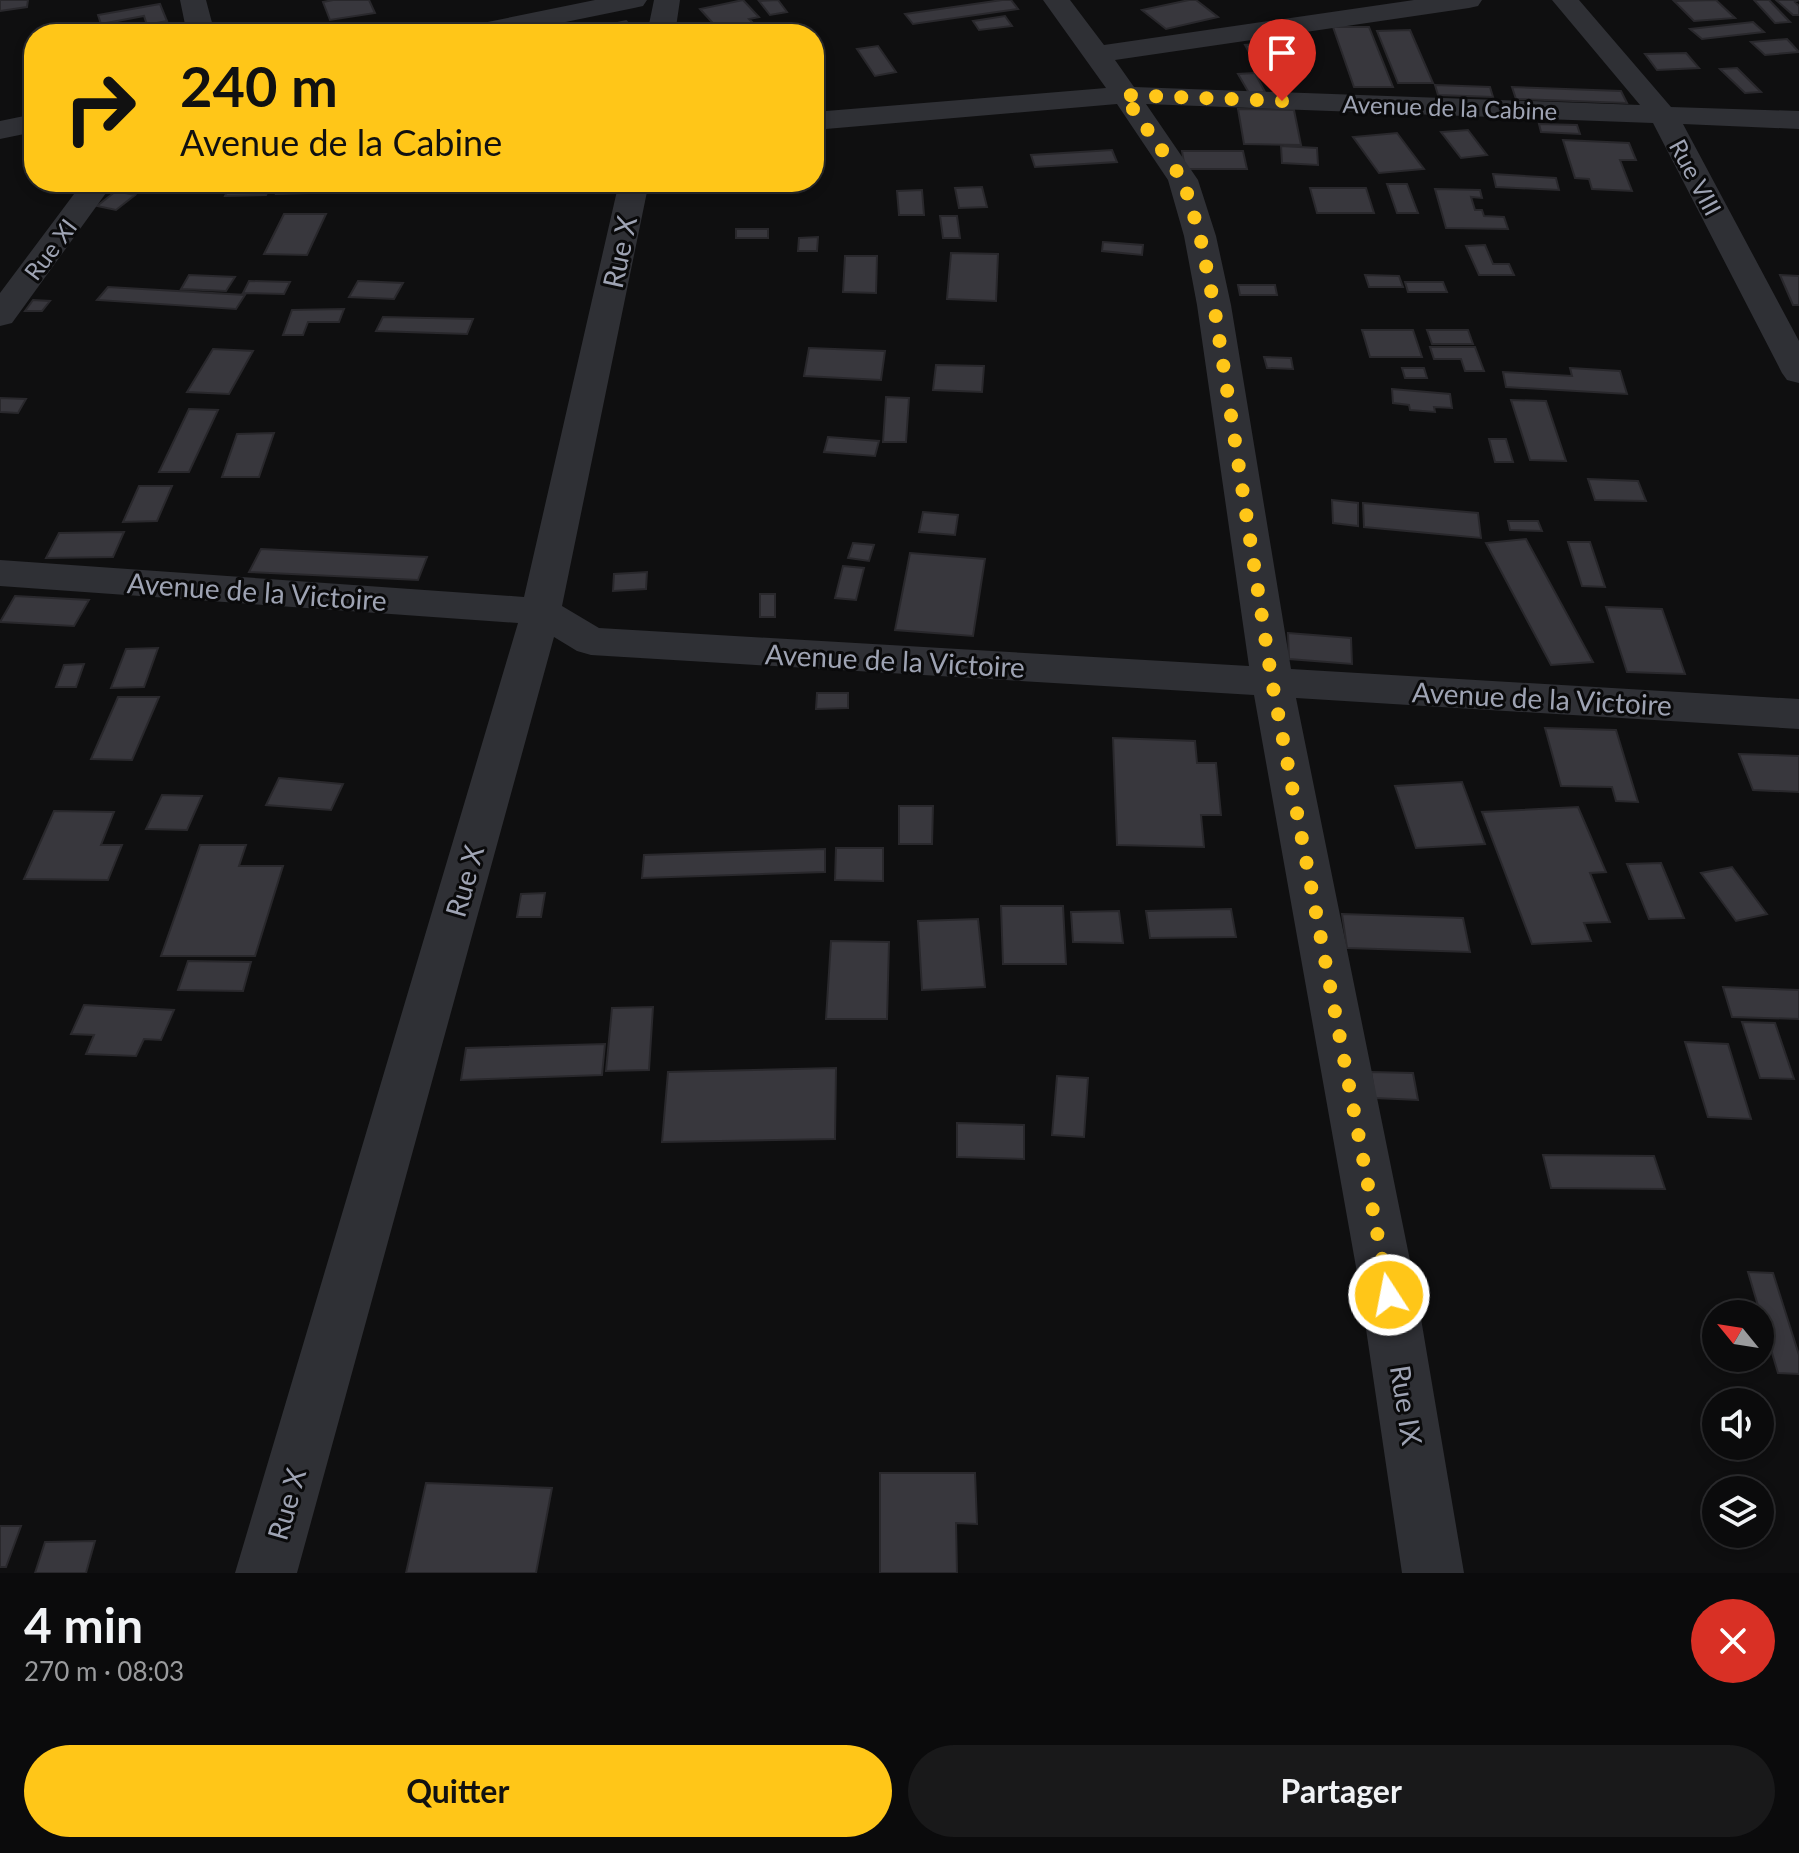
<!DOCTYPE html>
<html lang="fr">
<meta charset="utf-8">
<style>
body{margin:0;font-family:Lato,sans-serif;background:#19191a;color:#f1f3f6;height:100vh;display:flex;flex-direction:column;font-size:30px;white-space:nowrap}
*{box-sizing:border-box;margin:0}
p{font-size:26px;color:#9a9b9d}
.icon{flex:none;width:44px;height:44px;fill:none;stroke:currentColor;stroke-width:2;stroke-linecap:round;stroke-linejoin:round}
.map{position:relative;height:1573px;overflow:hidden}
.sheet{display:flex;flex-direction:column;background:#0b0b0c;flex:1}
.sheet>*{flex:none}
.hud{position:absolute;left:24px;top:24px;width:800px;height:168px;border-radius:32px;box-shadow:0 4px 12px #0003,0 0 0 2px #2b2b2d;background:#ffc618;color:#111;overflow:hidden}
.needle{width:52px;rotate:300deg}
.controls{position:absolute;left:1702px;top:1300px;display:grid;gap:16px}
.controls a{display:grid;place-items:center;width:72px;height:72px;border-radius:50%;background:#0b0b0c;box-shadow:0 4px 12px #0003,0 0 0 2px #2b2b2d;font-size:40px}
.pin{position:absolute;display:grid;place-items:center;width:68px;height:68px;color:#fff;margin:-82px -34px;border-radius:50% 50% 50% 0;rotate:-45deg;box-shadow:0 0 8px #0007}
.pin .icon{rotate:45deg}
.me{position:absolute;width:88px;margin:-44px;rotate:349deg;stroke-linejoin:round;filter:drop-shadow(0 0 6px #0008)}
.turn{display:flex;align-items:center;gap:28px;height:168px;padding:0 24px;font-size:36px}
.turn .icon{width:104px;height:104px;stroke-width:2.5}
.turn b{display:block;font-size:56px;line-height:68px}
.round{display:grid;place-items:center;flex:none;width:84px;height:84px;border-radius:42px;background:#19191a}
.overview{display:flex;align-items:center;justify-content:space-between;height:136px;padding:0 24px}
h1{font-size:48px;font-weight:700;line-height:60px}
.primary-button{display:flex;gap:16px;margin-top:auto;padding:16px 24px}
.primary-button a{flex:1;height:92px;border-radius:48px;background:#ffc618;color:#111;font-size:32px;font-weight:700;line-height:92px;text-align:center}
.primary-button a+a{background:#19191a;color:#f1f3f6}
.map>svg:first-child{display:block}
.building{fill:#38373d;stroke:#29282c;stroke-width:2}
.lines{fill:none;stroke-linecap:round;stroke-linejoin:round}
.minor{fill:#2f3035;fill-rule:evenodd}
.tertiary{fill:#2f3035;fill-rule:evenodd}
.route{stroke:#ffc618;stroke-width:14;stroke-dasharray:0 25.2}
.labels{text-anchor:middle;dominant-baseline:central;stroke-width:6;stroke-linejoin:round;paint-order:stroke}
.far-street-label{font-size:24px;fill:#9ea3b3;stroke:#0a0a0b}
.street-label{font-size:28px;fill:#9ea3b3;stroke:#0a0a0b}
</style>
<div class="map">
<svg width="1799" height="1573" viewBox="0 0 1799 1573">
<rect width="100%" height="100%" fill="#0f0f10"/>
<path class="building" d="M0 0H28L27 7 0 11Z
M333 0H369L375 13 330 20 323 2Z
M743 0 759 17 749 19 754 24 720 31 700 9Z
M778 0 787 12 770 15 759 1Z
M1002 0H1011L1018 9 913 24 905 14Z
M1189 0H1196L1218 17 1166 29 1142 10Z
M1716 0 1735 18 1694 21 1674 1Z
M1754 0H1769L1790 22 1775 23Z
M1776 0H1799L1795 2 1799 6V15H1793Z
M160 4 167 21 147 25 144 16 101 24 98 15Z
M1005 16 1012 26 979 30 973 21Z
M626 21 633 29 594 34 589 29Z
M1753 22 1764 32 1702 39 1690 29Z
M1333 27H1369L1393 87H1354Z
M1410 30 1433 83H1398L1377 31Z
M1787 39 1799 52 1765 55 1751 42Z
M1260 44 1273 68 1258 69 1245 45Z
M878 46 896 72 875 76 857 49Z
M1686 53 1699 68 1657 70 1645 54Z
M1737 68 1761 92 1745 93 1720 69Z
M1255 73 1265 92 1249 93 1238 74Z
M1435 85 1490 87 1493 97 1438 95Z
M1512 87 1621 91 1627 103 1516 99Z
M1238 109 1294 110 1301 145 1244 144Z
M1539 124 1577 125 1580 134 1541 132Z
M1468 130 1487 155 1461 158 1441 132Z
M1397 133 1424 169 1379 173 1353 137Z
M1563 140 1629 143 1636 160H1620L1632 191 1592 189 1589 179 1575 178Z
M1281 146 1317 148 1318 165 1282 163Z
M1112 150 1117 162 1035 167 1031 155Z
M1182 151H1243L1247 169H1185Z
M1493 174 1556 178 1559 190 1496 187Z
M280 182H313L309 193 276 194Z
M231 183H272L266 195 225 196Z
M1387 184H1407L1418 213H1397Z
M982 187 987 207 959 208 955 188Z
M1310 188H1366L1374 213H1317Z
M1435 189 1480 190 1482 198 1471 197 1475 210H1482L1484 216 1504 217 1508 229 1446 228Z
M922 190 924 215H899L897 191Z
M116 191 135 195 116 210 97 206Z
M284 214H326L307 255 264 254Z
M940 216H957L960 238H943Z
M736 229H768V238H736Z
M818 237 817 251H798L799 238Z
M1103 242 1143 245 1142 255 1102 251Z
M1485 245 1493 264H1509L1514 275H1479L1466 246Z
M951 253 998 254 996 301 947 299Z
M845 256H877L876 293 843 292Z
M189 275 235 277 226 291 181 289Z
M1365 275 1399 276 1403 287H1369Z
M1780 275 1799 276V305H1793Z
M249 281 290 282 284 294 243 293Z
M358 281 403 283 394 299 349 297Z
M1405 282H1443L1447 292H1408Z
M1238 285H1275L1277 295H1240Z
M108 287 245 295 236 309 97 300Z
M33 300 50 301 42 311H25Z
M344 309 339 322H308L303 335H283L292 310Z
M383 317 473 319 467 334 376 331Z
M1362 330H1413L1422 357H1370Z
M1427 330H1468L1473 344H1432Z
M1430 347H1475L1484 371H1465L1461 359H1434Z
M809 348 885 351 881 380 804 376Z
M213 349 253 351 229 394 187 392Z
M1264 357 1291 358 1293 369 1267 368Z
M936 365 984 366 982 392 933 390Z
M1402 368H1424L1427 378H1405Z
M1570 368 1620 371 1627 394 1506 387 1503 372 1572 376Z
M1392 389 1450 394 1452 408 1434 407 1435 412 1410 410 1409 405 1393 403Z
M886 397 909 398 906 442H883Z
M0 398 26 399 18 413 0 412Z
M1511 400 1546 401 1566 461 1530 460Z
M189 409 218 410 189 472H159Z
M274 433 259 477H222L237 434Z
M828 437 879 441 875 456 824 452Z
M1489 439H1506L1513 462H1495Z
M1588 479 1638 481 1646 501 1595 500Z
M139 486H172L157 521 123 522Z
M1332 500 1358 503V526L1333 523Z
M1363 503 1478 513 1481 538 1364 527Z
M923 512 958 515 955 535 919 532Z
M1508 521H1538L1542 531 1510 530Z
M124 532 113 557 46 558 59 533Z
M1526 539 1593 662 1551 665 1486 543Z
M1568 542H1590L1605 587 1582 586Z
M853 543 874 545 869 561 848 558Z
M261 549 427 557 418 580 249 572Z
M910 553 985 559 973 636 895 630Z
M843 566 864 568 856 600 835 598Z
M647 572 646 589 613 591 614 574Z
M760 594H775V617H760Z
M15 596 89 600 74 626 0 622Z
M1606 607 1662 609 1685 674 1627 672Z
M1288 633 1351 638 1352 664 1289 659Z
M158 648 144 687 111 688 126 649Z
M84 664 76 687H56L64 665Z
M817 693H848V708L816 709Z
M118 697H159L132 760 91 759Z
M1545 728 1616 730 1638 802 1616 801 1612 787 1561 786Z
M1113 738 1195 741 1197 763H1216L1221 815H1201L1204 847 1117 845Z
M1739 754 1799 756V792L1753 790Z
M279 778 343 784 331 810 266 805Z
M1462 782 1485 844 1416 848 1395 786Z
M162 795 202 796 187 830 146 829Z
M899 806H933L932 844H899Z
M1578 807 1606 872 1590 873 1610 922 1584 923 1591 941 1532 944 1482 812Z
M54 811 114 812 101 845H122L108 880 24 879Z
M200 845H246L239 866H283L255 956H161Z
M836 848H883V881L835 880Z
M825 849V872L642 878 644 855Z
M1661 863 1684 918 1649 919 1627 864Z
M1732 867 1767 914 1736 921 1701 873Z
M545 893 541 917H517L521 894Z
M1001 906H1063L1066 964H1003Z
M1231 909 1236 937 1150 938 1146 911Z
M1119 911 1123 943 1073 942 1071 912Z
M1342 914 1463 918 1470 952 1347 948Z
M978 919 985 987 922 990 918 921Z
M831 941 889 942 887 1019H826Z
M188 961 251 962 243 991 178 990Z
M1723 987 1799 990V1019L1732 1017Z
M84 1005 174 1010 161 1040 144 1039 136 1056 86 1054 94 1035 71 1034Z
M653 1007 649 1070 606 1071 612 1008Z
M1742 1022 1775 1023 1794 1079 1760 1078Z
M1685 1042 1728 1044 1751 1119 1708 1117Z
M605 1044 602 1075 461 1080 466 1048Z
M836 1068 835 1139 662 1142 668 1072Z
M1371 1072 1413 1073 1418 1100 1375 1098Z
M1057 1076 1088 1078 1084 1137 1052 1135Z
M957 1123 1024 1125V1159L957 1157Z
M1543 1155 1654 1156 1665 1189 1551 1188Z
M1748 1272 1773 1273 1799 1355V1374L1778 1373Z
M880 1473H975L977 1524 956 1523 957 1573H880Z
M426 1483 552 1488 536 1573H406Z
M0 1526H21L6 1567H0Z
M95 1541 86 1573H35L45 1542Z"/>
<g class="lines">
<path class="minor" d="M180 0H206L215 34H187Z
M654 0H680L675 34H647Z
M1043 0H1070L1104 45 1414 0H1482L1478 6 1469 8 1115 60 1134 87 1640 105 1552 0H1579L1671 107 1799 111V129L1683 124 1799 341V383L1787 380 1782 373 1653 123 1146 104 1198 180 1216 236 1231 305 1291 669 1799 699V729L1296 698 1417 1295 1464 1573H1402L1361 1295 1254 695 591 655 577 651 554 637 297 1573H235L518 623 0 586V560L524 597 619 182H649L562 606 599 628 1249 666 1197 305 1184 236 1168 180 1117 104 814 130V112L1106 88Z
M83 182H114L12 323 0 326V293Z"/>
<path class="tertiary" d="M595 0H647L643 6 634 8 507 34H454L458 28 468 26Z
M34 114V132L0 139V121Z"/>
</g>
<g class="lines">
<path class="route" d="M1282 101 1123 95 1183 180 1200 236 1214 305 1272 682 1389 1295"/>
</g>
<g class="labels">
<g class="far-street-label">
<text transform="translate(1450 107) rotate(2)">Avenue de la Cabine</text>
<text transform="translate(1696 177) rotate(62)">Rue VIII</text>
<text transform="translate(50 249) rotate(-53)">Rue XI</text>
</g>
<g class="street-label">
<text transform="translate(619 252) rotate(-78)">Rue X</text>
<text transform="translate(257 591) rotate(4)">Avenue de la Victoire</text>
<text transform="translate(895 660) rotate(3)">Avenue de la Victoire</text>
<text transform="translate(1542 698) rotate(3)">Avenue de la Victoire</text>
<text transform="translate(464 881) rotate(-74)">Rue X</text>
<text transform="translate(1407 1405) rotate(81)">Rue IX</text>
<text transform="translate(286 1504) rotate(-74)">Rue X</text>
</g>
</g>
</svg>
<div class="controls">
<a><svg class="needle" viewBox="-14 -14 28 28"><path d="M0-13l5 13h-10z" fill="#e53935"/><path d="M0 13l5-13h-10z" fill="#9a9b9d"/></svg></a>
<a><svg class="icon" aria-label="sound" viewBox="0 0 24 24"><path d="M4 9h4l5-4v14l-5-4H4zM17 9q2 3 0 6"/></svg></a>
<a><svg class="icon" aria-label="layers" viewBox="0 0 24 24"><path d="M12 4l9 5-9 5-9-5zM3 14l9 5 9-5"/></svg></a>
</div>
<div class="pin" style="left:1282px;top:101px;background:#d93025"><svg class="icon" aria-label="arrive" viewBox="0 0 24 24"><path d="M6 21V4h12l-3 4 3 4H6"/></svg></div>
<svg class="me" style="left:1389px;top:1295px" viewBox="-20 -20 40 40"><circle r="17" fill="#ffc618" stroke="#fff" stroke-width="3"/><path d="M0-11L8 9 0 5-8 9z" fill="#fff"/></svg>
<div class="hud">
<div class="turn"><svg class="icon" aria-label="right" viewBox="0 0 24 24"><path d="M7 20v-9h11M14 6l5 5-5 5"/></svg><div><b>240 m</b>Avenue de la Cabine</div></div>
</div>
</div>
<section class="sheet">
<div class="overview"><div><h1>4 min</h1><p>270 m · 08:03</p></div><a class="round" style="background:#d93025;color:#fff"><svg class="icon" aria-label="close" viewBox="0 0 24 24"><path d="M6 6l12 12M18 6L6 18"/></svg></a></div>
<div class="primary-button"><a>Quitter</a><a>Partager</a></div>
</section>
